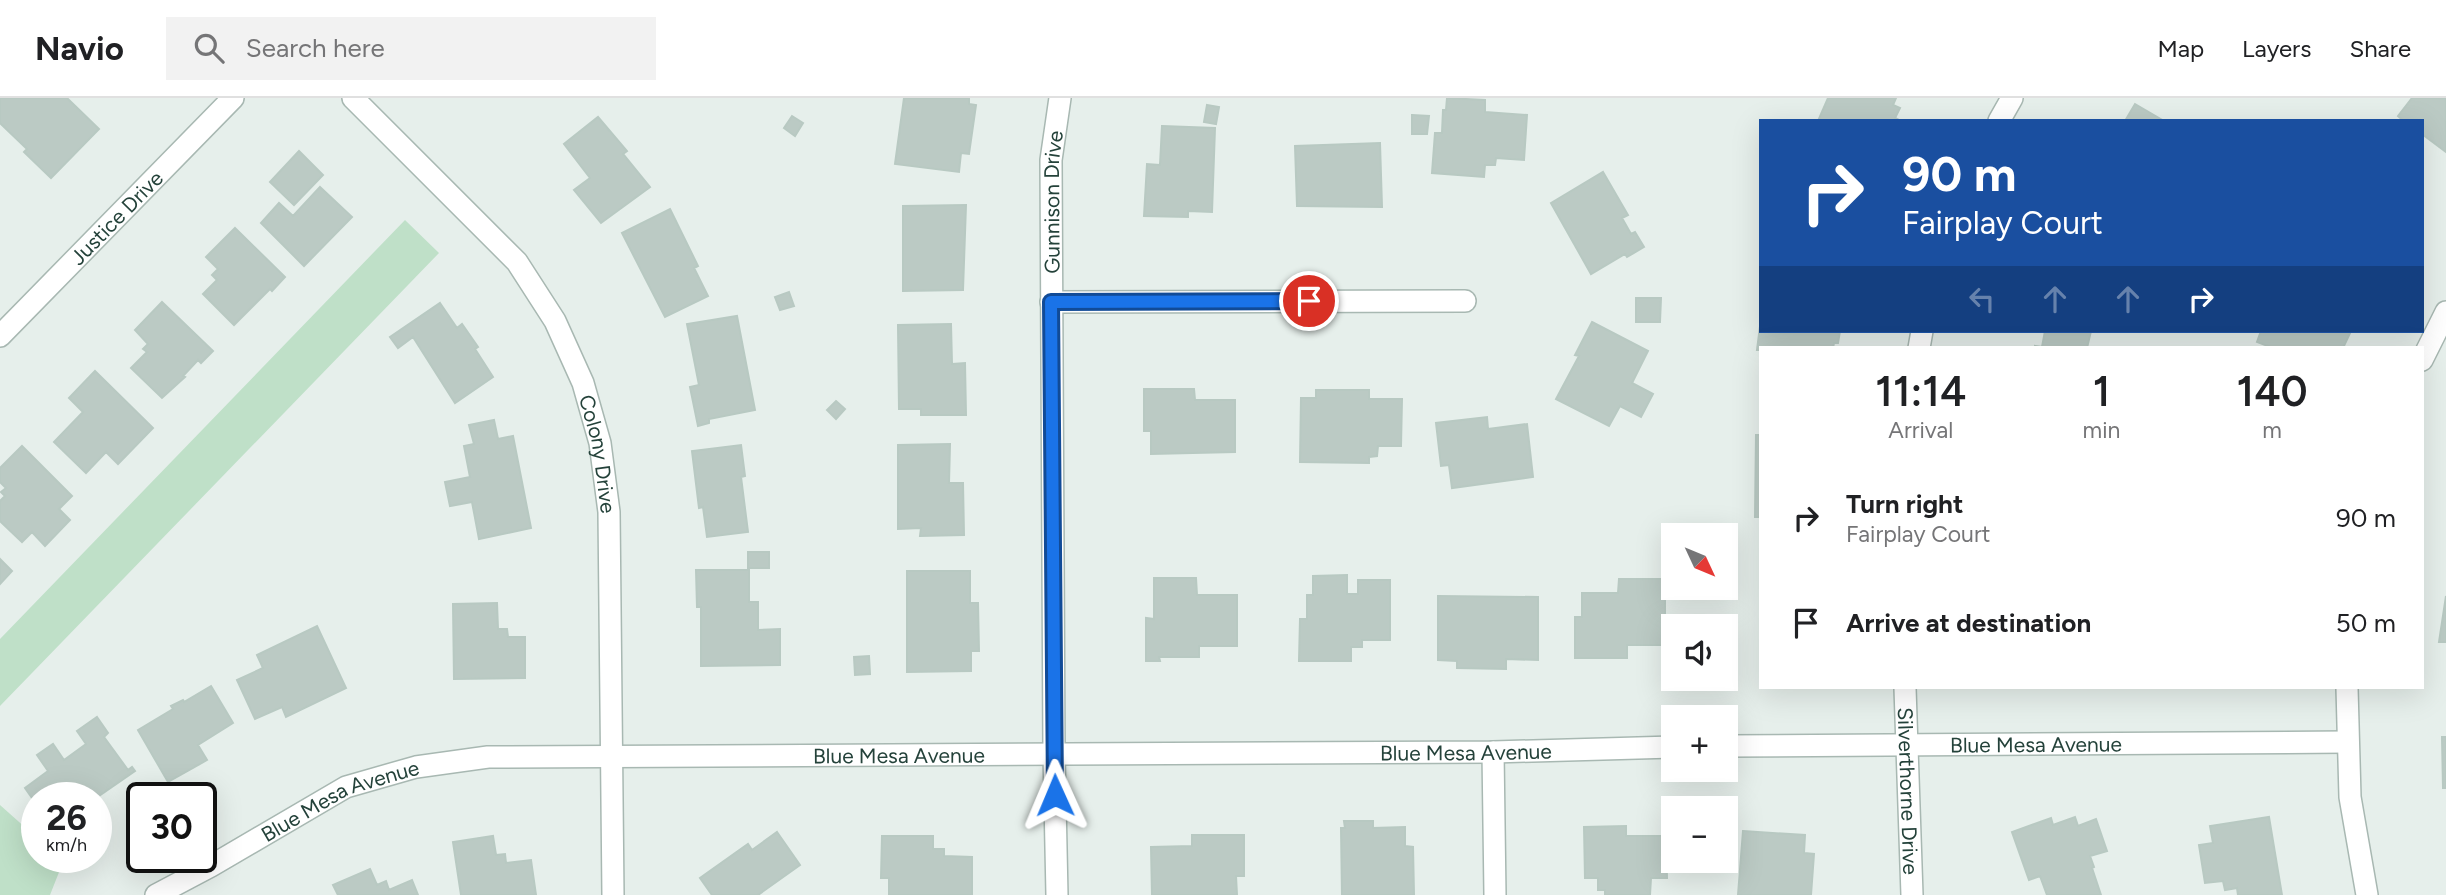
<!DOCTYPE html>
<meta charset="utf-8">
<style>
body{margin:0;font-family:Figtree,sans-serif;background:#f2f2f2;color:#202124;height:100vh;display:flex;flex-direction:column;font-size:26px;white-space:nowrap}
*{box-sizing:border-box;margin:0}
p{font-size:23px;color:#757577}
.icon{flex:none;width:38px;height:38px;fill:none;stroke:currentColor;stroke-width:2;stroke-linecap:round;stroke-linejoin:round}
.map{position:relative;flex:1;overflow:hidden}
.details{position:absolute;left:1759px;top:248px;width:665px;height:343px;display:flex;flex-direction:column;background:#fff;border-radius:0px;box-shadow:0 7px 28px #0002}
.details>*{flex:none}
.guide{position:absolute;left:1759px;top:21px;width:665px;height:214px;border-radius:0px;box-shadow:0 7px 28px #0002;background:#1a4fa0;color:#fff;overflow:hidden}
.needle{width:46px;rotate:134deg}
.buttons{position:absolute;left:1661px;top:425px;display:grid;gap:14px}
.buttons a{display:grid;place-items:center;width:77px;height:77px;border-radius:0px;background:#fff;box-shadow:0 7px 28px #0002;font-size:35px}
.speed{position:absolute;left:21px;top:684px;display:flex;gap:14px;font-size:35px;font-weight:700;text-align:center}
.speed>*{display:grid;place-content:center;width:91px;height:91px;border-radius:50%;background:#fff;box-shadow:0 7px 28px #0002;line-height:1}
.speed small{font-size:18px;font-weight:400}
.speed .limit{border:4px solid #111;border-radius:10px;background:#fff;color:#111}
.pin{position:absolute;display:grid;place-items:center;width:60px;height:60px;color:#fff;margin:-30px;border:4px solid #fff;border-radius:50%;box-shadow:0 2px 7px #0007}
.me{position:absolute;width:77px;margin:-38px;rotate:359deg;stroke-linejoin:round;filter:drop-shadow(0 0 5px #0008)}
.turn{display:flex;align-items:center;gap:24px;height:147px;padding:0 28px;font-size:32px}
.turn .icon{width:91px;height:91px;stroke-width:2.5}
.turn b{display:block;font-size:49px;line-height:60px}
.lanes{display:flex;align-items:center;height:66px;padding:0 28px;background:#0003;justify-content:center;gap:35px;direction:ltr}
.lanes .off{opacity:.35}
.eta{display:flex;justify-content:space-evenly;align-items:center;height:119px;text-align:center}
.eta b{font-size:42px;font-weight:600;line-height:49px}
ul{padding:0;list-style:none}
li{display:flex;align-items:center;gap:21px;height:105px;padding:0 28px}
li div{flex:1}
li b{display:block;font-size:26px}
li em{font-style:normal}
header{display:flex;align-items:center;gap:42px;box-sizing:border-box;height:98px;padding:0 35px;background:#fff;border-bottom:2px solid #e0e0e0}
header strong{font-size:33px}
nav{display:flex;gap:38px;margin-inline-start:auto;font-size:24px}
.search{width:490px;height:63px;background:#f2f2f2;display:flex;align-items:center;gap:18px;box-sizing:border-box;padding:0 24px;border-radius:0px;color:#757577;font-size:26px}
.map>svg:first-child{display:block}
.green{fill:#bfe0c8}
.building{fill:#bbcac4;stroke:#b8c9c2;stroke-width:2}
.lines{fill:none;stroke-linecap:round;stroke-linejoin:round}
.minor-casing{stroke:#a8b8b2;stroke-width:24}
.minor{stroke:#fff;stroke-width:21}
.route-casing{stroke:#114b97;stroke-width:18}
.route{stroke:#1a73e8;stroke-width:12}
.labels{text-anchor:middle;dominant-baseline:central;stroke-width:5;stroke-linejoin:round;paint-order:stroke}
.street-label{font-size:21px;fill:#24423a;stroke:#f7fbf9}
</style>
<header>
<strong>Navio</strong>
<div class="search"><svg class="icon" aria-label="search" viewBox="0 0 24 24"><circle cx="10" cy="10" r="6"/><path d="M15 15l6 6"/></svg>Search here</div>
<nav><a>Map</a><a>Layers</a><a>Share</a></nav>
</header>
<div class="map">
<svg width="2446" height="797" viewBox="0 0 2446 797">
<rect width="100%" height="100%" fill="#e6efeb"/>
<path class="green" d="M405 122 439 155 0 608V541Z
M0 707 37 740V760H59L63 764 50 797H0Z"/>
<path class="building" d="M0 0H67L99 31 51 80 24 54 27 51 0 25Z
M904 0H969V6L976 7 969 56 961 55 959 74 895 66Z
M1447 0 1485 2V14L1527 17 1524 62 1496 60 1495 67H1485L1484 79 1432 75 1435 35H1442L1443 12H1446Z
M1828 0H1896L1893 7 1900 10 1895 20 1901 23H1818Z
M2412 0H2446V54L2422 36V23H2404L2398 18Z
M2135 6 2164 23H2125Z
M1207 7 1219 9 1216 26 1204 24Z
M1412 17 1429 18 1427 36H1412Z
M792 18 803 25 795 38 784 30Z
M598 19 627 53 623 56 650 89 601 125 574 92 590 80 564 46Z
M1162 28 1215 30 1212 114 1188 113V119L1144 118 1147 66 1160 67Z
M1380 45 1382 109 1297 108 1295 48Z
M299 53 323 77 294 107 270 84Z
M1603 74 1628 117 1622 120 1631 136 1635 134 1644 149 1627 159 1625 156 1591 176 1551 105Z
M320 89 352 119 304 168 261 125 279 105 293 118Z
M966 107 963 192 903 193V108Z
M670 111 698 168 694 170 708 198 665 219 622 135Z
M235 130 285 179 272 193 270 191 234 227 203 196 217 182 212 177 218 171 206 159Z
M789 194 794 208 780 212 775 199Z
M1636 200H1661L1660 224H1636Z
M162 204 213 253 201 265 198 262 183 278 185 279 162 300 131 270 147 254 143 251 148 246 135 232Z
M440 205 457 230 462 226 478 249 475 251 493 279 455 305 413 239 398 250 390 239Z
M737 218 755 312 709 321V325L698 328 690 289 699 287 687 226Z
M1592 224 1648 253 1632 285 1653 296 1641 319 1620 308 1609 328 1556 301 1579 258 1575 257Z
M951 226 952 266 965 265 966 317H921V311H899L898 227Z
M1760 228V233H1840L1838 245H1834L1833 250H1760V252H1757Z
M2045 233H2091L2087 250H2035V248L2042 249Z
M2261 233H2351L2343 250H2273L2257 244Z
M95 273 153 330 118 366 106 354 86 375 54 344 83 314 69 300Z
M1144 291H1194L1195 302H1235V354L1151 356V333H1144Z
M1316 292H1369V301H1402L1401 348H1378L1377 358 1369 359V365L1300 364 1301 300H1316Z
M836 303 845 311 836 321 827 312Z
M1487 319 1488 331 1527 326 1533 379 1452 390 1449 367 1441 368 1436 325Z
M494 322 498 341 513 338 531 430 479 441 472 404 450 408 445 384 470 379 464 348 474 346 469 327Z
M1756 337H1760V419H1755Z
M950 346 949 385H963L964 437 920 438 921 430 898 431V347Z
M741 347 745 378 741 379 748 434 707 439 703 409 699 410 692 353Z
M22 348 72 398 59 411 70 422 45 448 32 434 22 444 0 423V403L5 398 1 394 6 390 0 384V370Z
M748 454H769V470H748Z
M0 461 12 473 0 486Z
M696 472H749V504H758V532L780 531V567L701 568V509H697Z
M907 473H970V505H978L979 553H971V573L907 574Z
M1347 477V496H1358V482H1390V542H1362V549H1351V563H1299L1300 521H1307V497H1313V478Z
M1154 480H1196L1197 497H1237V548H1199V559H1159L1160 563H1146V520L1154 521Z
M1619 481H1667V498H1665V547H1627V560H1575V519H1582V495H1618Z
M1438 498 1538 499V562L1506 561V571L1457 570V563L1438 562Z
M2446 498V544H2439Z
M497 505 498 531H507L508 539H525V580L454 581 453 506Z
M317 528 346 590 286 619 282 609 255 621 237 582 263 570 257 557Z
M869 558 870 576 855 577 854 559Z
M211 588 233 625 198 647 207 662 168 684 138 632 173 611 171 608 183 602 184 604Z
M97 619 108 635 104 639 128 672 132 669 135 673 96 700H37V707L25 690 48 673 37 657 53 646 64 662 86 646 77 633Z
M2442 639H2446V690H2443Z
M2075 719 2078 728 2096 721 2107 753 2090 758 2094 769 2092 770 2101 797H2047L2040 778 2029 782 2012 734 2051 720 2053 727Z
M2269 719 2282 797H2238L2237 790 2225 792 2223 783 2205 785 2199 747 2213 745 2210 728Z
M1344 723H1373V730L1405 729V748L1413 749 1414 797H1342L1341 730H1345Z
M1626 728V738H1666L1667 780H1651L1650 797H1605V792H1598V780H1585L1584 729Z
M1743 733 1805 737 1804 755 1814 756 1811 797H1738Z
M777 734 800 767 758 797H712L700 780 748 746 752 752Z
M1192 737H1244V778H1236L1237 797H1152L1151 749 1192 748Z
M493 738 496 757 505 756 506 765 531 762 536 797H461L453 744Z
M882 738H933V751H944V758L972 759V797H889V780H881Z
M370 771 377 787 386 783 389 792 412 782 418 797H338L333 787Z"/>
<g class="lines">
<defs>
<g id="minor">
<path id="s1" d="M353 0 517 164 555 223 583 285 600 345 609 414 613 797"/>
<path d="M1999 23 2012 0"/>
<path d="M1051 204 1465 203"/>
<path id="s2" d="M0 238 233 0"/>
<path d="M1919 250 1922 233"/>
<path d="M2422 262 2446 214"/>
<path id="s3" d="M1905 590 1912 797"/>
<path d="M2347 590 2350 699 2367 797"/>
<path id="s4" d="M1726 648 2347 644"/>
<path d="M1493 654 1495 797"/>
<path id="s5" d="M156 797 211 768 346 689 416 669 488 659 1493 654 1673 649"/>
<path id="s6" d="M1057 797 1054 656 1051 62 1060 0"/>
</g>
</defs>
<use href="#minor" class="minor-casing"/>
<use href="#minor" class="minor"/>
</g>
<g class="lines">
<defs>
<path id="route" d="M1055 697 1051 204 1309 203"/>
</defs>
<use href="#route" class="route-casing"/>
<use href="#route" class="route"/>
</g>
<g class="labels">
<g class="street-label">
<text stroke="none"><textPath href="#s6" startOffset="693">Gunnison Drive</textPath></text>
<text stroke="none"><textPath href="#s2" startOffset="166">Justice Drive</textPath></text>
<text stroke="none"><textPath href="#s1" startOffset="443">Colony Drive</textPath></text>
<text stroke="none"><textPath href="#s4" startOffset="310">Blue Mesa Avenue</textPath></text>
<text stroke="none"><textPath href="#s5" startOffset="1342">Blue Mesa Avenue</textPath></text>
<text stroke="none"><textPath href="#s5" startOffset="775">Blue Mesa Avenue</textPath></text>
<text stroke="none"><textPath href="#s3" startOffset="103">Silverthorne Drive</textPath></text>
<text stroke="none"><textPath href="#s5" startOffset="208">Blue Mesa Avenue</textPath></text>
</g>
</g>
</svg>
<div class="buttons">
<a><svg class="needle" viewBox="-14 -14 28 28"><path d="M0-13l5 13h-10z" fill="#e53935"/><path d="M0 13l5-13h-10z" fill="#757577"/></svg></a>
<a><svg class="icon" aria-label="sound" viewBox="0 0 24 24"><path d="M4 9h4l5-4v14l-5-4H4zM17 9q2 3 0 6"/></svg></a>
<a>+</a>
<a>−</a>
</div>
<div class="speed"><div>26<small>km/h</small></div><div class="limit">30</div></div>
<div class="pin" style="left:1309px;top:203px;background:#d93025"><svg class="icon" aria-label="arrive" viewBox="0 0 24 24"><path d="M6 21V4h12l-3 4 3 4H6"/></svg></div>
<svg class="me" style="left:1055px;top:697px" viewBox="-20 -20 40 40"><path d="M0-17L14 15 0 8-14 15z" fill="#1a73e8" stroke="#fff" stroke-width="4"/></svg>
<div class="guide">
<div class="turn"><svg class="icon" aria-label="right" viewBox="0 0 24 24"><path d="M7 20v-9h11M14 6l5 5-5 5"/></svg><div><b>90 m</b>Fairplay Court</div></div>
<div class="lanes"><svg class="icon off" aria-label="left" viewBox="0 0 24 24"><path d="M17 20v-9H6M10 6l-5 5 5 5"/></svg><svg class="icon off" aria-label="ahead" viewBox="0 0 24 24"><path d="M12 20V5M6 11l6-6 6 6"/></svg><svg class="icon off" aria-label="ahead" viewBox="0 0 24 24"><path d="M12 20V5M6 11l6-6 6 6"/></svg><svg class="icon" aria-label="right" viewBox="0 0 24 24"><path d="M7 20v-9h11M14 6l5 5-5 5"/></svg></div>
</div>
<section class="details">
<div class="eta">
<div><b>11:14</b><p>Arrival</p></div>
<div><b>1</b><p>min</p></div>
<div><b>140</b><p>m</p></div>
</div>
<ul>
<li><svg class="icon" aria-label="right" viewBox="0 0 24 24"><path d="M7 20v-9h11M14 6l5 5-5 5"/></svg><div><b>Turn right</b><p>Fairplay Court</p></div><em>90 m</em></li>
<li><svg class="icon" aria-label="arrive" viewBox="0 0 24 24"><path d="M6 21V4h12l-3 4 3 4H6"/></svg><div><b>Arrive at destination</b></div><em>50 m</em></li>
</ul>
</section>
</div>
